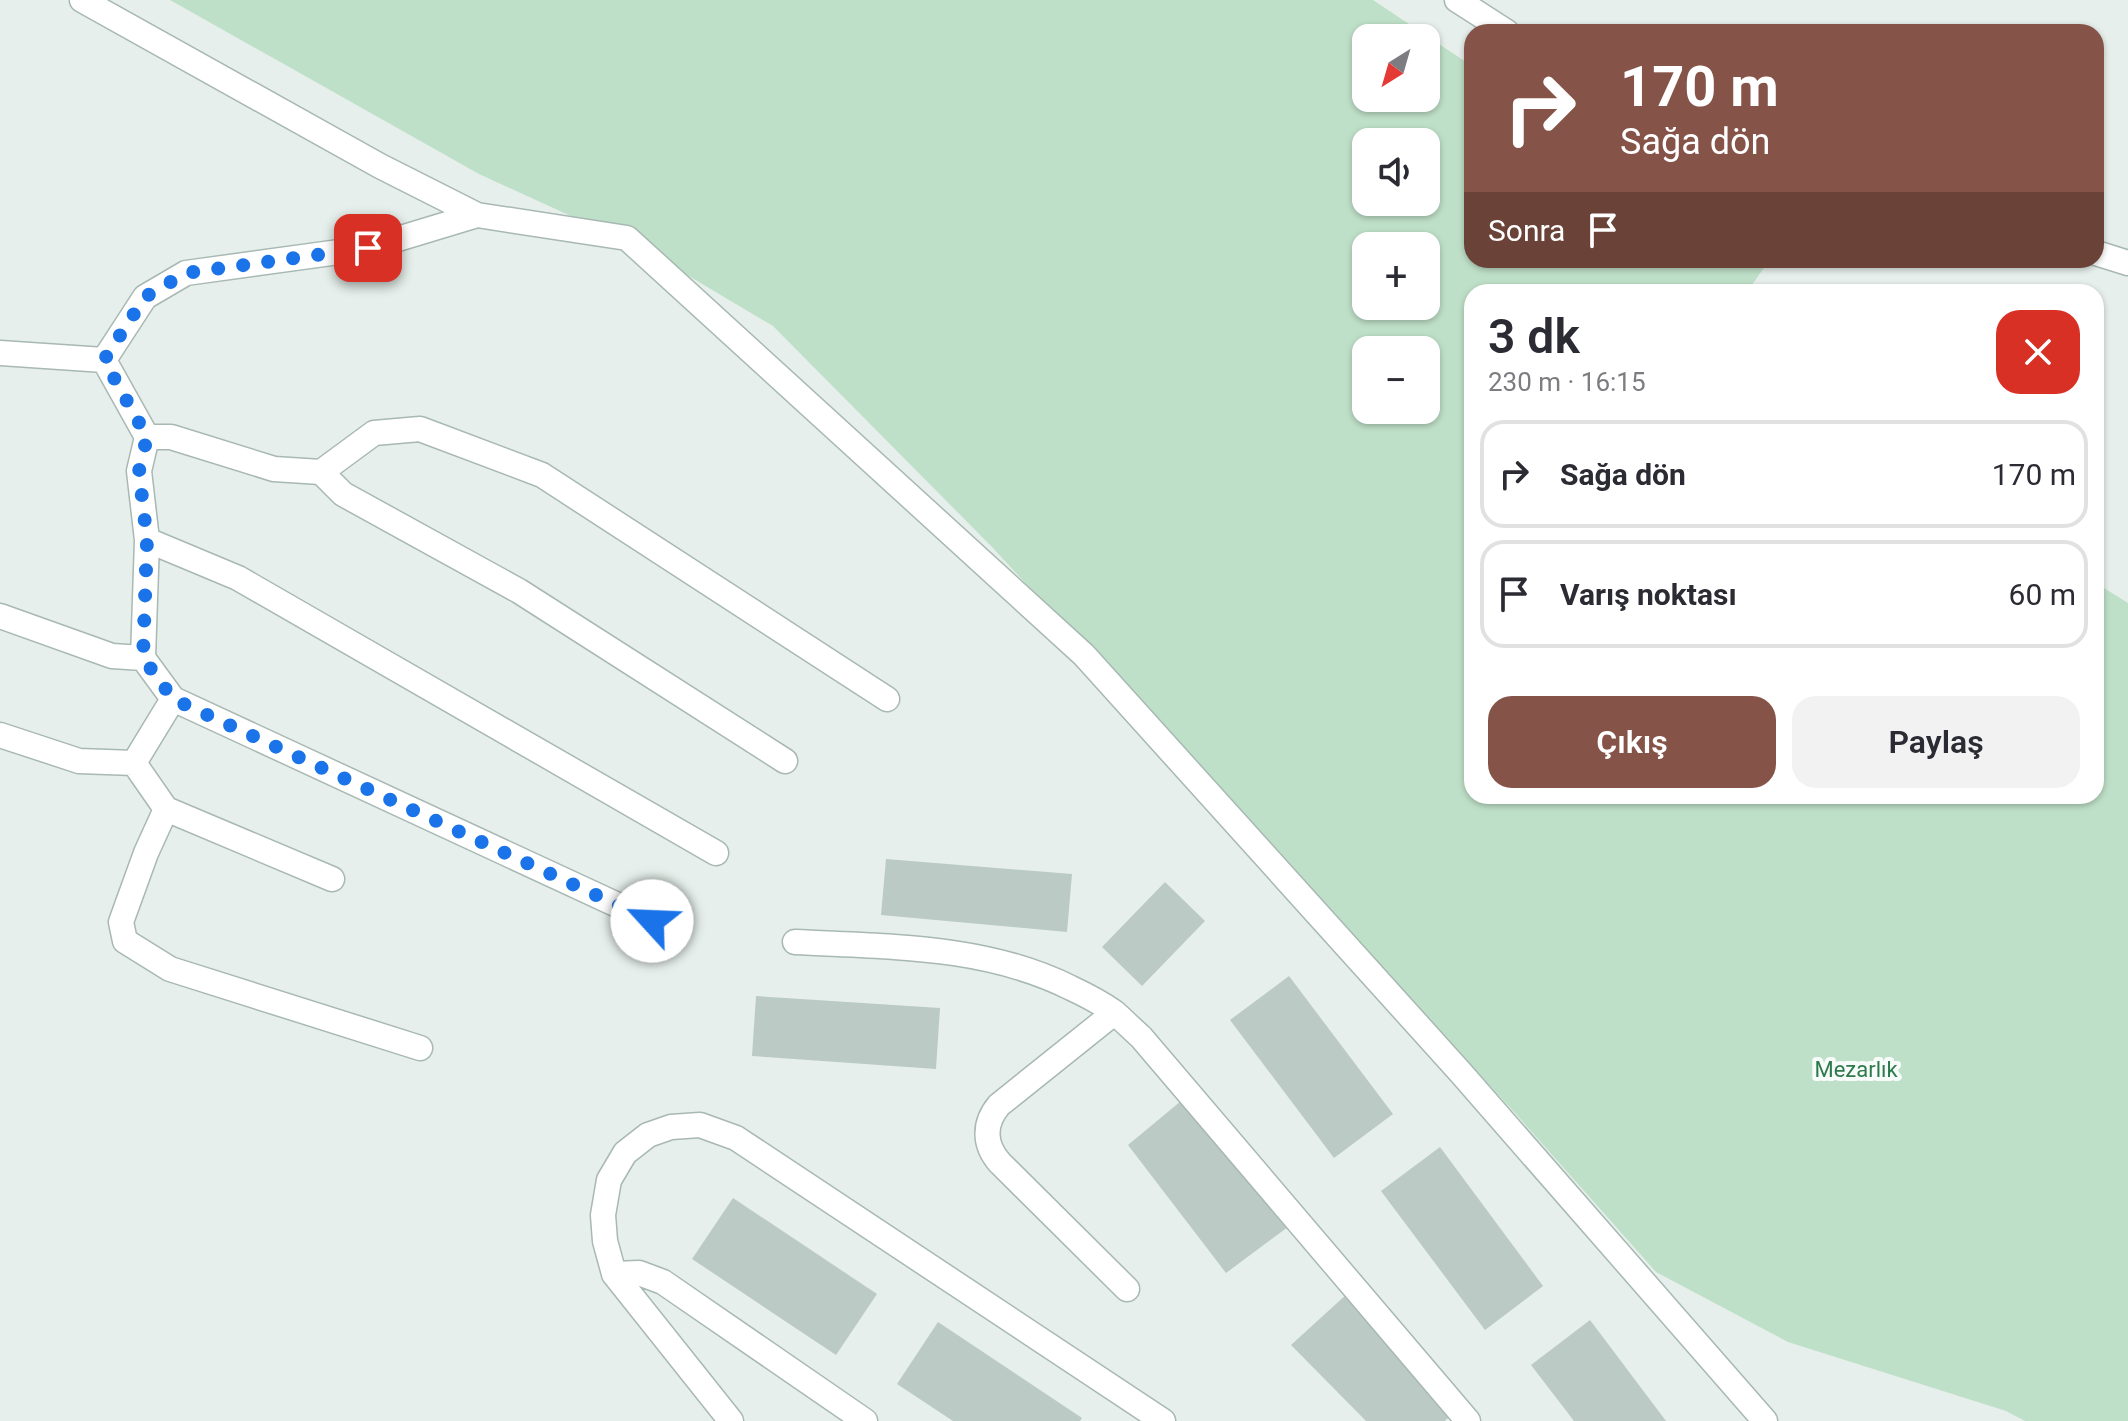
<!DOCTYPE html>
<html lang="tr">
<meta charset="utf-8">
<style>
body{margin:0;font-family:Roboto,sans-serif;background:#f2f2f3;color:#2b2b33;height:100vh;display:flex;flex-direction:column;font-size:30px;white-space:nowrap}
*{box-sizing:border-box;margin:0}
p{font-size:26px;color:#7c7c81}
.icon{flex:none;width:44px;height:44px;fill:none;stroke:currentColor;stroke-width:2;stroke-linecap:round;stroke-linejoin:round}
.map{position:relative;flex:1;overflow:hidden}
.panel{position:absolute;left:1464px;top:284px;width:640px;height:520px;display:flex;flex-direction:column;background:#fff;border-radius:24px;box-shadow:0 2px 6px #0004}
.panel>*{flex:none}
.top-card{position:absolute;left:1464px;top:24px;width:640px;height:244px;border-radius:24px;box-shadow:0 2px 6px #0004;background:#855347;color:#fff;overflow:hidden}
.needle{width:52px;rotate:217deg}
.buttons{position:absolute;left:1352px;top:24px;display:grid;gap:16px}
.buttons a{display:grid;place-items:center;width:88px;height:88px;border-radius:16px;background:#fff;box-shadow:0 2px 6px #0004;font-size:40px}
.pin{position:absolute;display:grid;place-items:center;width:68px;height:68px;color:#fff;margin:-34px;border-radius:16px;box-shadow:0 4px 12px #0006}
.me{position:absolute;width:88px;margin:-44px;rotate:295deg;stroke-linejoin:round;filter:drop-shadow(0 0 6px #0008)}
.turn{display:flex;align-items:center;gap:28px;height:168px;padding:0 24px;font-size:36px}
.turn .icon{width:104px;height:104px;stroke-width:2.5}
.turn b{display:block;font-size:56px;line-height:68px}
.then{display:flex;align-items:center;height:76px;padding:0 24px;background:#0003;gap:16px;font-size:30px}
.round{display:grid;place-items:center;flex:none;width:84px;height:84px;border-radius:24px;background:#f2f2f3}
.overview{display:flex;align-items:center;justify-content:space-between;height:136px;padding:0 24px}
h1{font-size:48px;font-weight:600;line-height:60px}
.action{display:flex;gap:16px;margin-top:auto;padding:16px 24px}
.action a{flex:1;height:92px;border-radius:24px;background:#855347;color:#fff;font-size:32px;font-weight:600;line-height:92px;text-align:center}
.action a+a{background:#f2f2f3;color:#2b2b33}
ul{padding:0;list-style:none}
li{display:flex;align-items:center;gap:24px;height:108px;margin:0 16px 12px;padding:0 8px;border:4px solid #e1e1e2;border-radius:24px}
li div{flex:1}
li b{display:block;font-size:30px}
li em{font-style:normal}
.map>svg:first-child{display:block}
.green{fill:#bfe0c8;fill-rule:evenodd}
.building{fill:#bbcac4}
.lines{fill:none;stroke-linecap:round;stroke-linejoin:round}
.minor-casing{stroke:#a8b8b2;stroke-width:27}
.minor{stroke:#fff;stroke-width:24}
.route{stroke:#1a73e8;stroke-width:14;stroke-dasharray:0 25.2}
.labels{text-anchor:middle;dominant-baseline:central;stroke-width:8;stroke-linejoin:round;paint-order:stroke}
.park-label{font-size:22px;fill:#2d7a4b;stroke:#f7fbf9}
</style>
<div class="map">
<svg width="2128" height="1421" viewBox="0 0 2128 1421">
<rect width="100%" height="100%" fill="#e6efeb"/>
<path class="green" d="M170 0H1373L1472 66V260H1765L1768 262 1747 292H1472V796H2096V583L2128 603V1421H2025L2006 1411 1788 1342 1656 1272 1515 1113 992 547 773 326 645 250 479 174ZM1366 38H1426V98H1366ZM1366 142H1426V202H1366ZM1366 246H1426V306H1366ZM1366 350H1426V410H1366Z"/>
<path class="building" d="M886 859 1072 874 1067 932 881 915Z
M1165 882 1205 921 1142 986 1102 947Z
M1289 976 1393 1114 1334 1158 1230 1020Z
M756 996 940 1008 936 1069 752 1056Z
M1187 1096 1292 1224 1226 1273 1128 1145Z
M1440 1147 1543 1286 1485 1330 1381 1191Z
M733 1198 877 1294 836 1355 692 1259Z
M1348 1293 1455 1411 1445 1421H1366L1291 1345Z
M1590 1320 1666 1421H1574L1531 1365Z
M938 1322 1082 1418 1080 1421H953L897 1384Z"/>
<g class="lines">
<defs>
<path id="minor" d="M82 0 380 166 477 215 627 238 1084 655 1461 1073 1765 1421
M1457 0 1507 32
M2096 253 2128 263
M0 353 104 360
M104 360 147 437 139 471 147 540 143 658 173 699 652 921
M104 360 145 297 186 273 368 248 477 215
M147 437H171L274 469 321 472 374 433 420 429 542 475 887 699
M321 472 343 494 519 591 785 761
M147 540 238 578 716 853
M0 616 112 656 143 658
M0 735 79 761 134 763
M134 763 166 809 332 879
M134 763 173 699
M166 809 146 853 121 922 125 941 170 969 420 1048
M795 942C889 947 985 945 1071 988 1086 995 1101 1003 1114 1012 1123 1020 1132 1029 1141 1037L1468 1421
M1114 1013 999 1105C983 1124 984 1145 1000 1163L1127 1289
M614 1274 639 1273 663 1282 865 1421
M731 1421 614 1274 605 1241 603 1215 609 1180 625 1153 648 1135 671 1127 700 1125 736 1138 1163 1421"/>
</defs>
<use href="#minor" class="minor-casing"/>
<use href="#minor" class="minor"/>
</g>
<g class="lines">
<path class="route" d="M368 248 186 273 145 297 104 360 147 437 139 471 147 540 143 658 173 699 652 921"/>
</g>
<g class="labels">
<g class="park-label">
<text x="1856" y="1069">Mezarlık</text>
</g>
</g>
</svg>
<div class="buttons">
<a><svg class="needle" viewBox="-14 -14 28 28"><path d="M0-13l5 13h-10z" fill="#e53935"/><path d="M0 13l5-13h-10z" fill="#7c7c81"/></svg></a>
<a><svg class="icon" aria-label="sound" viewBox="0 0 24 24"><path d="M4 9h4l5-4v14l-5-4H4zM17 9q2 3 0 6"/></svg></a>
<a>+</a>
<a>−</a>
</div>
<div class="pin" style="left:368px;top:248px;background:#d93025"><svg class="icon" aria-label="arrive" viewBox="0 0 24 24"><path d="M6 21V4h12l-3 4 3 4H6"/></svg></div>
<svg class="me" style="left:652px;top:921px" viewBox="-20 -20 40 40"><circle r="19" fill="#fff"/><path d="M0-13L10 11 0 6-10 11z" fill="#1a73e8"/></svg>
<div class="top-card">
<div class="turn"><svg class="icon" aria-label="right" viewBox="0 0 24 24"><path d="M7 20v-9h11M14 6l5 5-5 5"/></svg><div><b>170 m</b>Sağa dön</div></div>
<div class="then">Sonra<svg class="icon" aria-label="arrive" viewBox="0 0 24 24"><path d="M6 21V4h12l-3 4 3 4H6"/></svg></div>
</div>
<section class="panel">
<div class="overview"><div><h1>3 dk</h1><p>230 m · 16:15</p></div><a class="round" style="background:#d93025;color:#fff"><svg class="icon" aria-label="close" viewBox="0 0 24 24"><path d="M6 6l12 12M18 6L6 18"/></svg></a></div>
<ul>
<li><svg class="icon" aria-label="right" viewBox="0 0 24 24"><path d="M7 20v-9h11M14 6l5 5-5 5"/></svg><div><b>Sağa dön</b></div><em>170 m</em></li>
<li><svg class="icon" aria-label="arrive" viewBox="0 0 24 24"><path d="M6 21V4h12l-3 4 3 4H6"/></svg><div><b>Varış noktası</b></div><em>60 m</em></li>
</ul>
<div class="action"><a>Çıkış</a><a>Paylaş</a></div>
</section>
</div>
